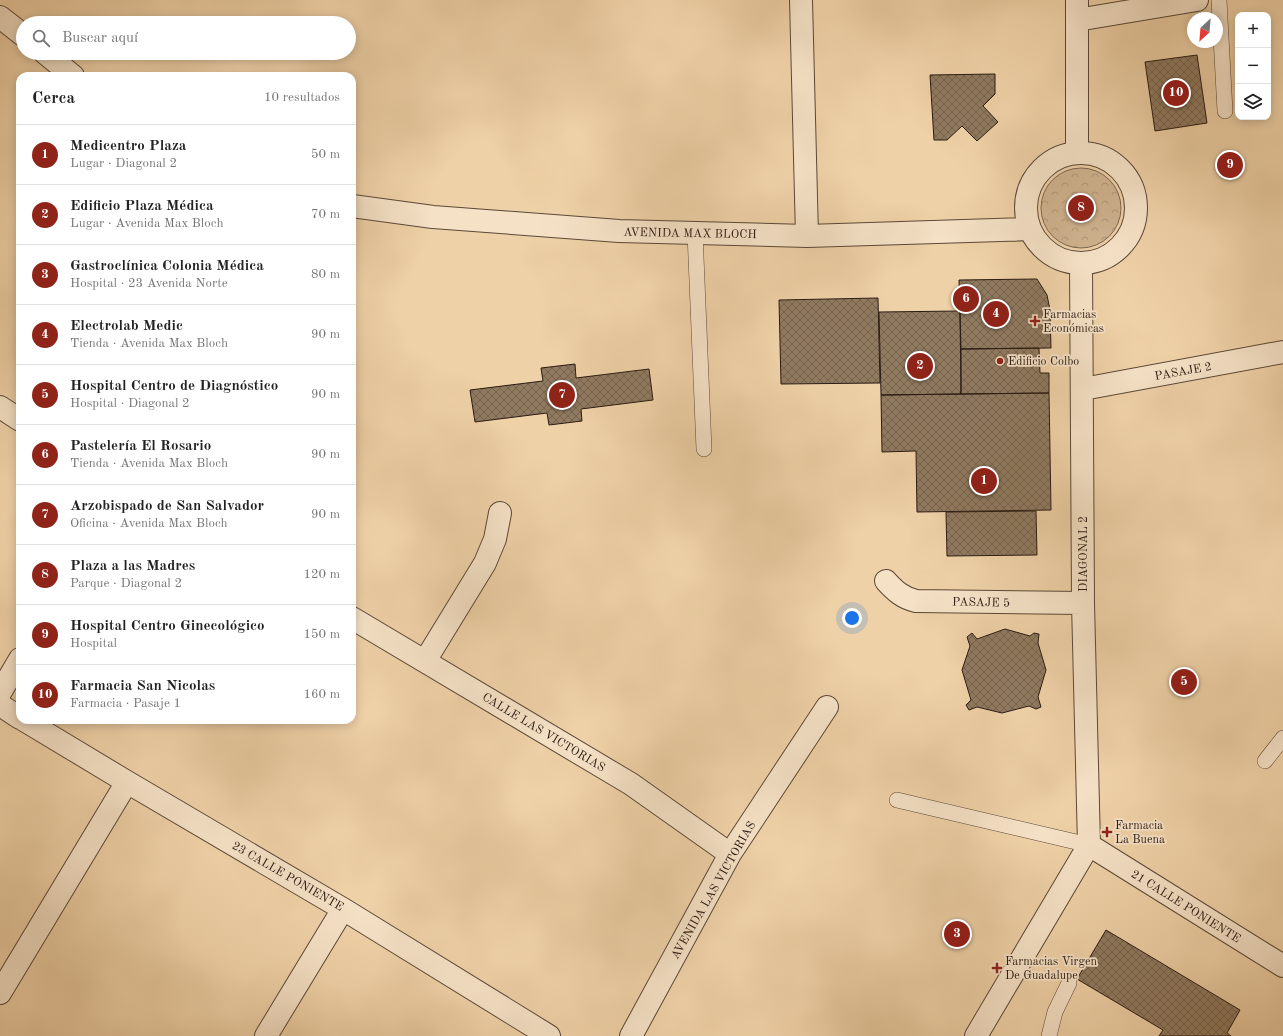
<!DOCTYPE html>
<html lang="es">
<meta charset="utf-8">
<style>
:root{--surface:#fff;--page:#f6f6f6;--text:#222;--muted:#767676;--line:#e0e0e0;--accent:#8f2418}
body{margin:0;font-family:"Old Standard TT",serif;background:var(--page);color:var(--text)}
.controls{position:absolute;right:12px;top:12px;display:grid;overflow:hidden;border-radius:8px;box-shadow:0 2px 10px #0003}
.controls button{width:36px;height:36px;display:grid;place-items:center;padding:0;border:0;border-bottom:1px solid var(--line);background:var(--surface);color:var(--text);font:20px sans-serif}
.compass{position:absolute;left:1187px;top:12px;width:36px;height:36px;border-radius:50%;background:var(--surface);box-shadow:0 2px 10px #0003;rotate:206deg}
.you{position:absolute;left:852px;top:618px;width:14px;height:14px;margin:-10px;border:3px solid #fff;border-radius:50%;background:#1a73e8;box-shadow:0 0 0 6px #1a73e833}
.badge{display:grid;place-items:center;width:26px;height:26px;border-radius:50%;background:var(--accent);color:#fff;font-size:13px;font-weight:700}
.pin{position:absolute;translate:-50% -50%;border:2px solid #fff;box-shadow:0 1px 4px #0006}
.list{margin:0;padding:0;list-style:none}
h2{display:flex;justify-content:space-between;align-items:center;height:52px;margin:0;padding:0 16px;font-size:17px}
h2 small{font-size:13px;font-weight:400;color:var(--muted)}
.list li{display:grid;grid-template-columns:26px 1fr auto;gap:12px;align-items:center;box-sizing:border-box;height:60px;padding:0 16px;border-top:1px solid var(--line)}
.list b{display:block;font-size:15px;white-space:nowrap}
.list p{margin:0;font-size:13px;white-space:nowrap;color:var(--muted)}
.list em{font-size:13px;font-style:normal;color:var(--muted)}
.icon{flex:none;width:22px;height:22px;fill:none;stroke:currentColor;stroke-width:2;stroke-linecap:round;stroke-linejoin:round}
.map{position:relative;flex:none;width:1283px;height:1036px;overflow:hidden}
.search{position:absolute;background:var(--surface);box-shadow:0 2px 10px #0003;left:16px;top:16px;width:340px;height:44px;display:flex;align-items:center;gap:10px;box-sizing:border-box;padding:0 14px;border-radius:22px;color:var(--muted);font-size:15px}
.panel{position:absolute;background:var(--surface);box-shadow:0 2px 10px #0003;left:16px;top:72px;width:340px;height:652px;border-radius:12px}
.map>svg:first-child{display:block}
</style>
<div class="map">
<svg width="1283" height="1036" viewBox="0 0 1283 1036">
<defs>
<pattern id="forest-crowns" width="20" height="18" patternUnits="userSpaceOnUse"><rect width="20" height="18" fill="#ceb28e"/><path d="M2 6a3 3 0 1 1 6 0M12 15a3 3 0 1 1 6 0" fill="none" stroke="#b1987a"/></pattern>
<pattern id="building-cross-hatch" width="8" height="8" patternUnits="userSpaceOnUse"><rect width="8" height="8" fill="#907a60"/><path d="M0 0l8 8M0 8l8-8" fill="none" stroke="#76634e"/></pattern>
</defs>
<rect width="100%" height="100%" fill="#efd1a7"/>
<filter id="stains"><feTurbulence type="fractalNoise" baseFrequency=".005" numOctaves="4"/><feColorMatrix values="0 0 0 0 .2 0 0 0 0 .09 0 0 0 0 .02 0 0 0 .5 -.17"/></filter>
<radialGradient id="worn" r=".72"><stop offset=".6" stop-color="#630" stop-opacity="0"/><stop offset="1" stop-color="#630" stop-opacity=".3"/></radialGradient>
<!-- forest -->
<path fill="url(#forest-crowns)" stroke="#7c6650" d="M1041 208a40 40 0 1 1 80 0a40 40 0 1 1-80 0Z"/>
<!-- building -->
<path fill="url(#building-cross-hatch)" stroke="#2a1b13" d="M1197 55 1207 123 1155 131 1145 62Z
M995 74V94L983 106 998 122 977 141 962 126 947 140H934L930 75Z
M1037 279 1047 295 1050 310 1051 348 961 349 959 280Z
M878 298 880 383 781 384 779 300Z
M960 311 961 394 881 395 879 312Z
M1039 348 1040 373H1049V393L961 394V349Z
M575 364 576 378 649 369 653 400 581 409 582 421 549 425 547 413 475 422 470 390 543 381 541 368Z
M1049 393 1051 510 917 512 916 451 882 452 881 395Z
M1036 511 1037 555 947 556 946 512Z
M1005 629 1030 636 1034 633 1039 634 1038 643 1046 670 1038 697 1041 707 1036 709 1029 706 1002 713 977 707 969 710 966 705 971 700 962 670 970 646 967 637 972 633 977 639Z
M1106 930 1240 1010 1227 1033 1231 1036H1159L1163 1030 1077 979Z"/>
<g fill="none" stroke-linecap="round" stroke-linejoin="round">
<!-- lane casing -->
<g stroke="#5b4838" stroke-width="16">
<path id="lane" d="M1219 0 1225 111
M695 233 704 449
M1265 761 1283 738
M897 800 1089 845
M1049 1036 1055 1012 1069 983"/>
</g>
<!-- street casing -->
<g stroke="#5b4838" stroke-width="24">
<path id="street" d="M801 0 807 236
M0 17 23 35
M1077 20 1197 0
M45 53 73 76
M1077 153V0
M1026 208a55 55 0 1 1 110 0a55 55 0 1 1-110 0Z
M352 206 433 217 619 231 807 236 1030 229
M1081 263 1083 603 1089 845
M1083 389 1283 352
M0 407 20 420
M886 581C895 591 903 598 916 601L1083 603
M352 618 631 784 730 854
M425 661 485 563 495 539 500 513
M0 693 20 659
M0 705 20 718
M24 720 127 782 343 909 549 1036
M1089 845 1283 966
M0 993 127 782
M266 1036 343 909
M631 1036 730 854 827 707
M976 1036 1089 845"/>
</g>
<!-- lane -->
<use href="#lane" stroke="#f5e1c6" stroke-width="15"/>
<!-- street -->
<use href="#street" stroke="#f5e1c6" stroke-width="22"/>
</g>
<!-- markers -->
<g fill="#8f2418" stroke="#f5e1c6" stroke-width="1.5">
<path d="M1033 315h4v4h4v4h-4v4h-4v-4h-4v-4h4z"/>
<circle cx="1000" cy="361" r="4"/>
<path d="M1105 826h4v4h4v4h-4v4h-4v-4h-4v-4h4z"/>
<path d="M995 962h4v4h4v4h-4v4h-4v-4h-4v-4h4z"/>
</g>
<g text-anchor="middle" stroke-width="3.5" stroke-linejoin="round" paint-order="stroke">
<!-- street labels -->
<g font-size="12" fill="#2a1b13" stroke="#f5e1c6">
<text transform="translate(690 233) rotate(1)" y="4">AVENIDA MAX BLOCH</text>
<text transform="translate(1183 371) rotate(-10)" y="4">PASAJE 2</text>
<text transform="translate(1083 554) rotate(-90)" y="4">DIAGONAL 2</text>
<text transform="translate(981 602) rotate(1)" y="4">PASAJE 5</text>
<text transform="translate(544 732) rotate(31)" y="4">CALLE LAS VICTORIAS</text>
<text transform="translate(288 876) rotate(30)" y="4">23 CALLE PONIENTE</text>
<text transform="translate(713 890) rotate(-60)" y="4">AVENIDA LAS VICTORIAS</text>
<text transform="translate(1186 906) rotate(32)" y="4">21 CALLE PONIENTE</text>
</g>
<!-- poi labels -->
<g font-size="12" fill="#2a1b13" stroke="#f5e1c6" text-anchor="start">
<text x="1043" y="318">Farmacias<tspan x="1043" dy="14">Económicas</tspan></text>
<text x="1008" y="365">Edificio Colbo</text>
<text x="1115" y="829">Farmacia<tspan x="1115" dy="14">La Buena</tspan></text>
<text x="1005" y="965">Farmacias Virgen<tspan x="1005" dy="14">De Guadalupe</tspan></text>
</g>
</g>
<rect width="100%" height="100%" filter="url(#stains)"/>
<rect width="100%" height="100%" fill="url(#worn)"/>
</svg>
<div class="controls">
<button>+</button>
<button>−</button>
<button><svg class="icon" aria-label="layers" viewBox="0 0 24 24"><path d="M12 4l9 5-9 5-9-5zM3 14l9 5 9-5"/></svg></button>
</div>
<svg class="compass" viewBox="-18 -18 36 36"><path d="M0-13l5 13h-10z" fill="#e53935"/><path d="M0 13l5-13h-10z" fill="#767676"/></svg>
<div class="you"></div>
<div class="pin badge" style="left:984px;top:481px">1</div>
<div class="pin badge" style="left:920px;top:366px">2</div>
<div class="pin badge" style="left:957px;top:934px">3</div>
<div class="pin badge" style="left:996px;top:314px">4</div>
<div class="pin badge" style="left:1184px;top:682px">5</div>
<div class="pin badge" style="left:966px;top:299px">6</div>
<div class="pin badge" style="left:562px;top:395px">7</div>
<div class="pin badge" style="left:1081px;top:208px">8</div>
<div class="pin badge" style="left:1230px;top:165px">9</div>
<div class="pin badge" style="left:1176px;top:93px">10</div>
<div class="search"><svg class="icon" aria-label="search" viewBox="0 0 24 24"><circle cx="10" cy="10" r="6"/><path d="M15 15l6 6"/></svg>Buscar aquí</div>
<section class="panel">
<h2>Cerca<small>10 resultados</small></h2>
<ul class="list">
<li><span class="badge">1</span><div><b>Medicentro Plaza</b><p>Lugar · Diagonal 2</p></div><em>50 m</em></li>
<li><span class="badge">2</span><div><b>Edificio Plaza Médica</b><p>Lugar · Avenida Max Bloch</p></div><em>70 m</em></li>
<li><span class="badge">3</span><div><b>Gastroclínica Colonia Médica</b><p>Hospital · 23 Avenida Norte</p></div><em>80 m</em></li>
<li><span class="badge">4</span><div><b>Electrolab Medic</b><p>Tienda · Avenida Max Bloch</p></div><em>90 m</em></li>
<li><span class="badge">5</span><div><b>Hospital Centro de Diagnóstico</b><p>Hospital · Diagonal 2</p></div><em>90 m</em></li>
<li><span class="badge">6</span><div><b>Pastelería El Rosario</b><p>Tienda · Avenida Max Bloch</p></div><em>90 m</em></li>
<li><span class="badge">7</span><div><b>Arzobispado de San Salvador</b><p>Oficina · Avenida Max Bloch</p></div><em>90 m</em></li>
<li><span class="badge">8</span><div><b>Plaza a las Madres</b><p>Parque · Diagonal 2</p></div><em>120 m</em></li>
<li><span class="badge">9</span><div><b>Hospital Centro Ginecológico</b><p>Hospital</p></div><em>150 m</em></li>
<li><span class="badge">10</span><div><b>Farmacia San Nicolas</b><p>Farmacia · Pasaje 1</p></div><em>160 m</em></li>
</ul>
</section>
</div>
